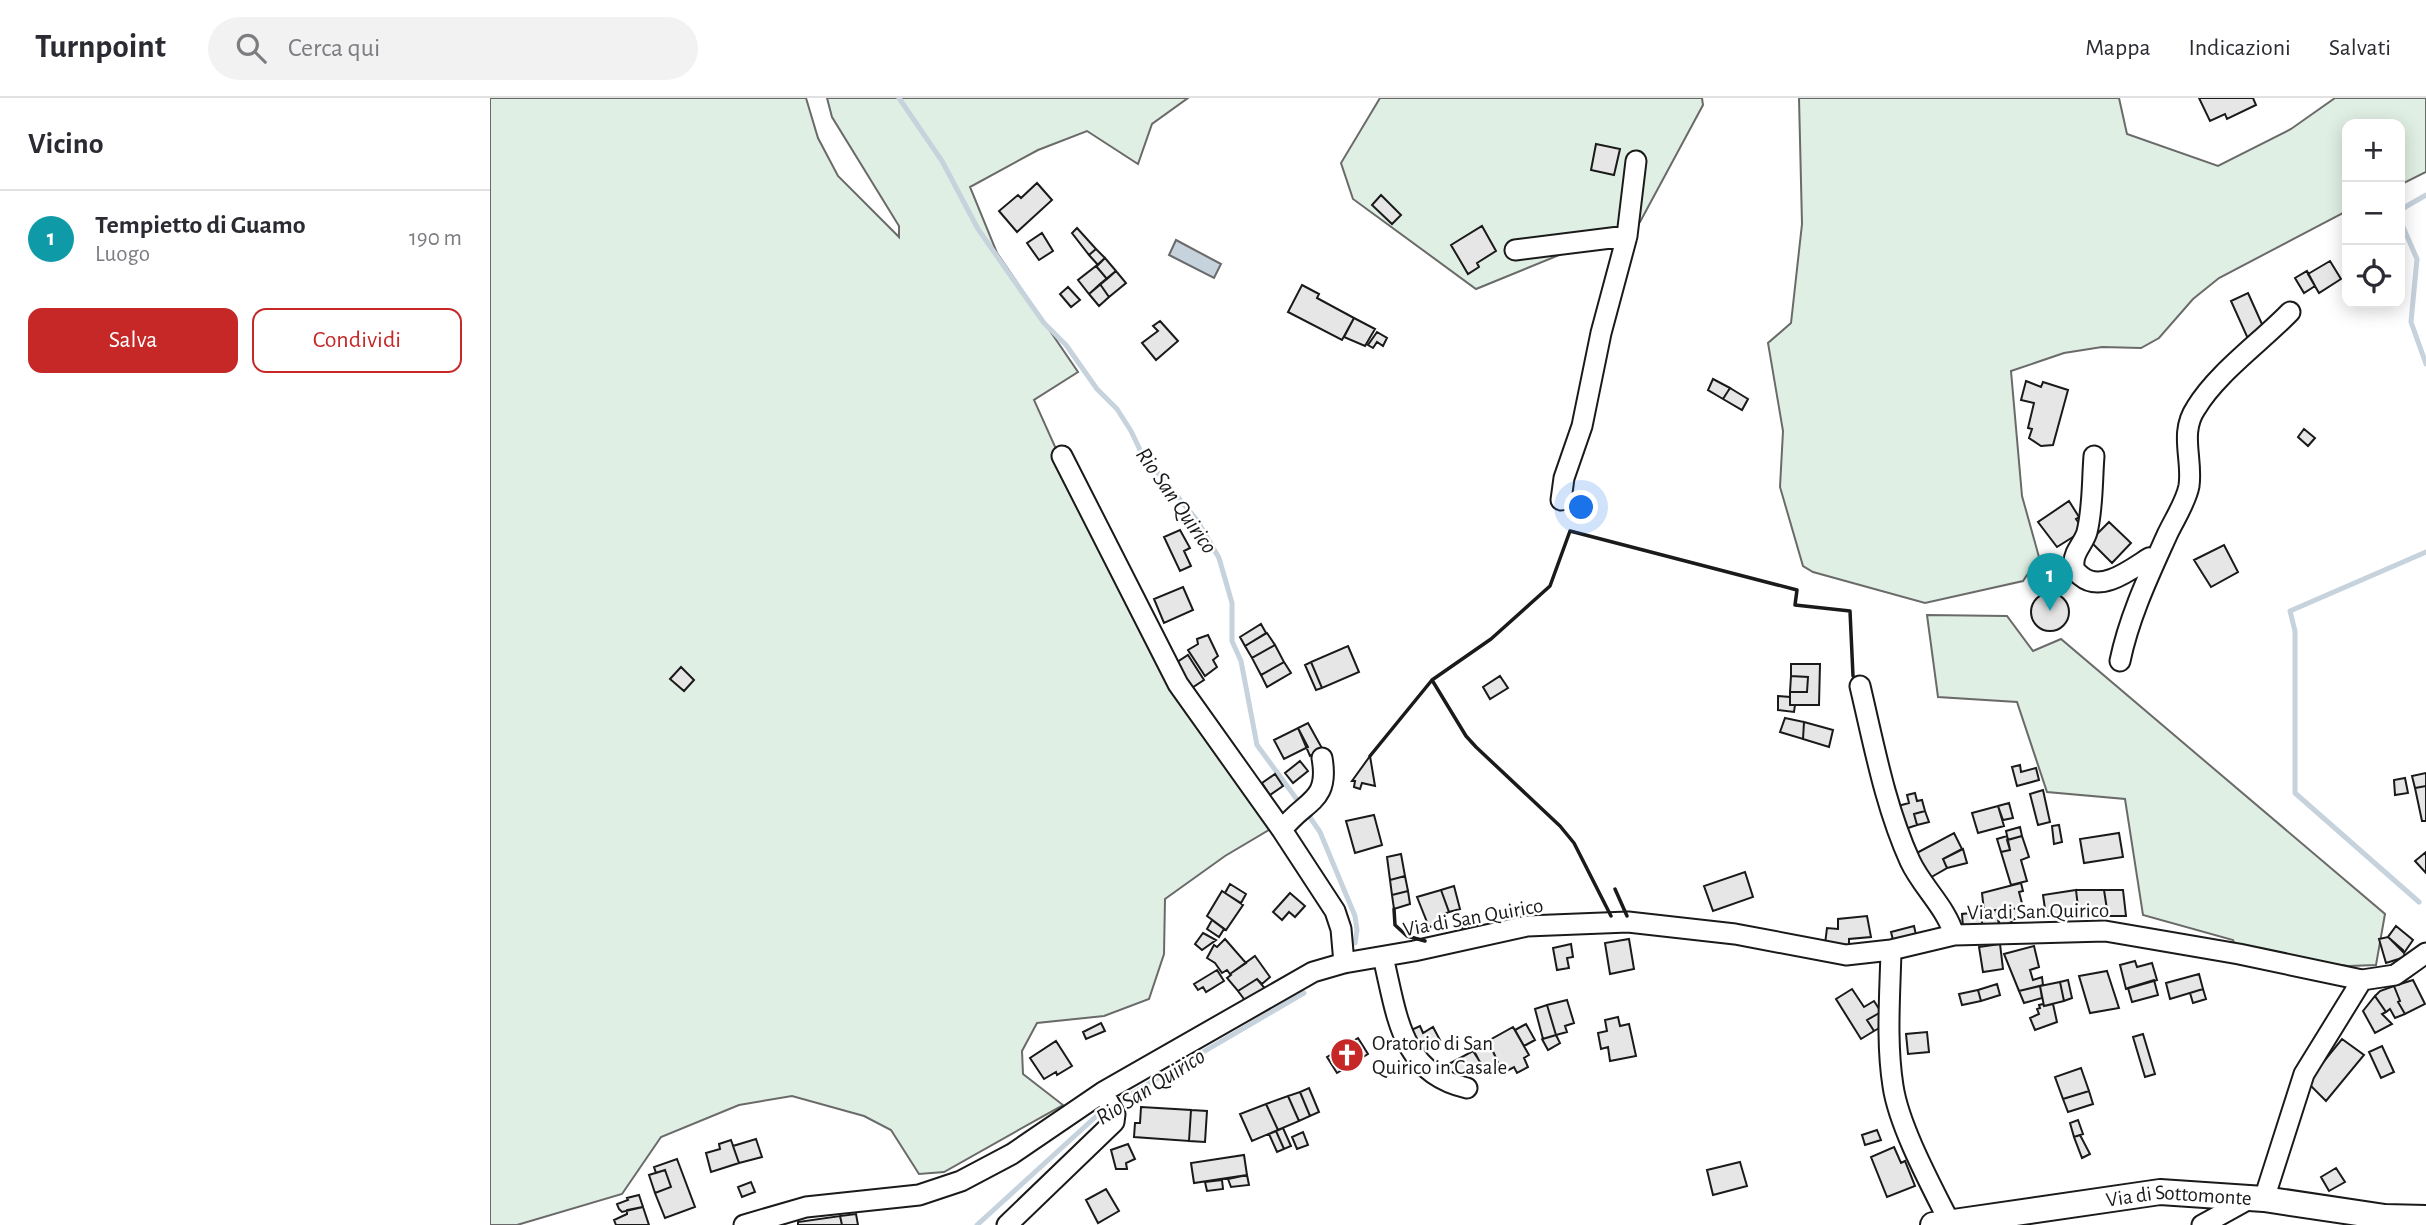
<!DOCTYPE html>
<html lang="it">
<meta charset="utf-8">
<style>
:root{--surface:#fff;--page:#f2f2f3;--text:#2b2b33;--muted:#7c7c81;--line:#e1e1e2;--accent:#c62828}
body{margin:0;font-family:"Alegreya Sans",sans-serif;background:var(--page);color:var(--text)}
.controls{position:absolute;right:21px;top:21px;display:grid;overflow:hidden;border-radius:14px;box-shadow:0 4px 18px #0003}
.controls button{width:63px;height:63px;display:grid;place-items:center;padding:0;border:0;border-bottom:2px solid var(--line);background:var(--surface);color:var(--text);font:35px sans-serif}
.you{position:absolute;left:1092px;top:410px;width:24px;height:24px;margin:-18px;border:5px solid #fff;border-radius:50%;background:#1a73e8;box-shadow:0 0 0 10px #1a73e833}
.badge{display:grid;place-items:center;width:46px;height:46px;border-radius:50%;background:var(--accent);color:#fff;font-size:23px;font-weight:700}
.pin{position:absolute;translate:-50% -58px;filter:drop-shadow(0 2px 4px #0008)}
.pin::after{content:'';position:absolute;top:37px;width:24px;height:21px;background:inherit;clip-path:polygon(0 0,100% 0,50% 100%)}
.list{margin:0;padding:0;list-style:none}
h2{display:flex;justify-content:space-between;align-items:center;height:91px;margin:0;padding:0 28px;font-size:30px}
h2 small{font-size:23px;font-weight:400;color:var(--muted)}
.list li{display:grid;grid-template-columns:46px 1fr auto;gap:21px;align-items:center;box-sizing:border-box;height:98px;padding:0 28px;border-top:2px solid var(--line)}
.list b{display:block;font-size:26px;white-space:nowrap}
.list p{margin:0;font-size:23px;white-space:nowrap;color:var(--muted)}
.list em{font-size:23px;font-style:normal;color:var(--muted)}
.actions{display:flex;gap:14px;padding:21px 28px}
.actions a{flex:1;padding:16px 0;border:2px solid var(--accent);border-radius:14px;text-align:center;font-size:24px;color:var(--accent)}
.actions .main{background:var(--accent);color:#fff}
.icon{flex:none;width:38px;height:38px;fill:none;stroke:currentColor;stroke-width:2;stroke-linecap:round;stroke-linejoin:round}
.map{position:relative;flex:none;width:1936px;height:1127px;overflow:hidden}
header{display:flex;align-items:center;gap:42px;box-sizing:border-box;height:98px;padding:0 35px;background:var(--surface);border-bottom:2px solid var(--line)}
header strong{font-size:33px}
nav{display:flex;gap:38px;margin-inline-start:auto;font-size:24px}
.search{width:490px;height:63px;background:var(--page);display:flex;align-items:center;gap:18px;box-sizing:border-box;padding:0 24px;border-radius:38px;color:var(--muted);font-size:26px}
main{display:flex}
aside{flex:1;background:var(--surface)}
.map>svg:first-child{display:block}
</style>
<header>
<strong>Turnpoint</strong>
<div class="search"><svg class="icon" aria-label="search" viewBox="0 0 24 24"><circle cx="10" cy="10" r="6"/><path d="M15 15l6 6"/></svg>Cerca qui</div>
<nav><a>Mappa</a><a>Indicazioni</a><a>Salvati</a></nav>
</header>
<main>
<aside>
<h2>Vicino<small></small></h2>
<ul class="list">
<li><span class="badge" style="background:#0f9aa8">1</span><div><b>Tempietto di Guamo</b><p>Luogo</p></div><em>190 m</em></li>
</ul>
<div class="actions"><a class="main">Salva</a><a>Condividi</a></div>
</aside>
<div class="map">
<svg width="1936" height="1127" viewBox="0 0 1936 1127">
<rect width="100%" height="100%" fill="#fff"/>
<!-- green -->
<path fill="#e0efe3" stroke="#6a6a6a" stroke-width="2" d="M0 0H316L328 40 348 78 409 139V128L342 19 337 0H698L662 26 648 66 597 33 548 52 480 89 507 155 588 274 544 302 584 391 784 729 735 758 675 801 674 856 659 901 614 918 547 925 532 953 533 976 573 1007 454 1074 429 1076 401 1032 374 1018 302 998 249 1007 171 1039 132 1096 27 1127H0Z
M890 0H1212L1213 7 1150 124 986 191 863 101 851 65Z
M1309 0H1629L1637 36 1728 68 1801 31 1845 0H1936V74L1910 87V26H1857V113L1729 180 1703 201 1669 240 1651 250 1612 249 1574 255 1521 273 1532 398 1549 459 1533 483 1435 505 1323 474 1313 468 1290 389 1293 333 1278 245 1301 225 1312 126Z
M1437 517 1517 518 1543 553 1571 541 1895 816 1886 867 1859 868 1749 856 1743 842 1653 817 1635 701 1557 694 1527 604 1448 599Z"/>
<!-- water -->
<path fill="#c6d2dc" stroke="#6a6a6a" stroke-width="2" d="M686 142 731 166 724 180 679 157Z"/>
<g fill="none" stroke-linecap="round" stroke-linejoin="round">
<!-- stream -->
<path stroke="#c6d2dc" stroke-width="5" d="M409 0 452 63 488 131 518 174 554 225 576 247 607 291 627 311 641 333 652 356 707 422 729 460 742 505V543L751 563 767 647 811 707
M1910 112 1936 97
M1910 122 1927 161 1921 224 1936 266
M817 715 830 734 865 818 867 832 865 845
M1929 804 1805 695V533L1800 513 1936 454
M487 1127 612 1013 814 895"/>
</g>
<!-- building -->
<path fill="#e6e6e6" stroke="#1a1a1a" stroke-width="2" d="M1709 0H1763L1766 7 1737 21 1735 16 1720 23Z
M1106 46 1130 51 1124 77 1101 72Z
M547 85 562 102 527 134 509 113 528 97 531 100Z
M891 97 911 117 902 126 882 107Z
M992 128 1006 153 987 165 989 169 978 176 961 147Z
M587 130 606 151 599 157 582 135Z
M552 135 563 153 549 162 537 145Z
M606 151 615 160 608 167 599 157Z
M615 160 626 173 617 181 606 168Z
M1840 163 1851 181 1829 195 1818 176Z
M606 168 617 181 599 196 588 182Z
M626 173 636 185 619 199 610 186Z
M1817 173 1825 188 1814 195 1805 180Z
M610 186 619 199 609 208 599 196Z
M812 187 829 196 827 200 864 220 852 242 798 214Z
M578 189 590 202 581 209 570 196Z
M1758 195 1776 235 1759 243 1741 203Z
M864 220 885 231 875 248 854 239Z
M670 223 688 243 666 262 652 245 668 233 663 228Z
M887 234 897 240 893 248 887 244 883 250 878 247Z
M1223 281 1240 290 1233 301 1218 292Z
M1536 283 1551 289 1553 284 1578 292 1563 347 1551 348 1539 340 1542 331 1538 330 1544 305 1531 302Z
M1240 290 1258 301 1252 312 1233 301Z
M1814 331 1825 340 1818 348 1808 339Z
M1579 403 1589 419 1586 421 1594 432 1567 449 1548 424Z
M1619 424 1641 445 1622 465 1600 443Z
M690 432 700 450 694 453 701 468 690 473 674 439Z
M1734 447 1748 474 1721 489 1704 462Z
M693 489 703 512 674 525 664 501Z
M1541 514a19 19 0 1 1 38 0a19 19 0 1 1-38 0Z
M771 526 776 535 755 548 750 539Z
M777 535 785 547 762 560 755 548Z
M718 537 728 558 723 562 727 569 715 578 698 552 708 546 707 541Z
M785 547 794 564 771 577 762 560Z
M858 548 869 574 832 590 821 564Z
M698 557 714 582 697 593 681 568Z
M794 564 801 575 777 589 771 577Z
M821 564 832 590 826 592 815 567Z
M1301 566H1330L1329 607H1300V594H1317L1318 579 1301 578Z
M191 569 204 582 194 593 180 581Z
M1010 578 1018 590 1000 601 993 589Z
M1301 578 1318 579 1317 594H1300Z
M1288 598 1300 599V607H1305L1304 614 1288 612Z
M1295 620 1314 624 1313 641 1290 634Z
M1314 624 1343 632 1339 649 1313 641Z
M818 625 833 652 820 658 808 630Z
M808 630 818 649 794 661 784 642Z
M880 658 885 688 872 685 870 691 864 689 865 683H862Z
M810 663 818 673 803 685 795 675Z
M1530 667 1531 674 1546 670 1549 682 1527 688 1522 669Z
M1936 675V688L1925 690 1922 678Z
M785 676 793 688 780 697 772 685Z
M1915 680 1918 695 1905 697 1904 682Z
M1936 688V723H1932L1925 690Z
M1553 692 1560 724 1548 727 1540 696Z
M1425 695 1427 703 1432 702 1435 713 1424 716 1427 727 1415 731 1408 708 1419 705 1417 697Z
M1519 705 1523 720 1513 722 1508 708Z
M1508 708 1514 728 1488 735 1482 715Z
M1435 713 1439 724 1427 727 1424 716Z
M884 717 892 747 865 755 856 723Z
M1569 727 1572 744 1564 746 1562 728Z
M1530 729 1532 738 1518 742 1516 733Z
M1464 735 1472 751 1453 761 1457 770 1438 781 1423 757Z
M1629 735 1633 759 1594 765 1590 741Z
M1517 738 1520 752 1511 754 1507 741Z
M1532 738 1539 759 1531 762 1537 783 1521 787 1511 754 1520 752 1517 742Z
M1473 751 1477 765 1457 770 1453 761Z
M1936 754V775L1925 763Z
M911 756 915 778 900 782 897 759Z
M1255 774 1263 799 1223 813 1214 788Z
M915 778 918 793 902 797 900 782Z
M1531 785 1533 793 1529 794 1533 809 1518 812 1522 825 1510 828 1506 812 1494 813 1492 795Z
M740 786 756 796 751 805 735 795Z
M964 788 970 811 959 814 951 792Z
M951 792 959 814 948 819 950 826 939 829 927 799Z
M1586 792H1614L1618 818H1589Z
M1586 792 1589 818H1556L1553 797Z
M1614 792H1633L1636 818H1618Z
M732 793 753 807 736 832 717 818Z
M918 793 920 806 904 811 902 797Z
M800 795 815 808 805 819 799 814 792 822 783 814Z
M1533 809 1536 819 1520 822 1518 812Z
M1506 812 1510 831 1493 829 1490 814Z
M1490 814 1493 829H1473L1472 816Z
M984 818 988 832 974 836 970 822Z
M1377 818 1381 839 1359 841V848L1335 846 1337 830 1348 831V821Z
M722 822 734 831 729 839 717 831Z
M1424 828 1426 837 1403 842 1401 834Z
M1906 828 1923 842 1914 855 1898 839Z
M713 835 726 842 712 852 705 846Z
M1898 839 1913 852 1915 859 1896 865 1889 841Z
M735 841 756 865 740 876 737 872 732 875 725 865 717 860 724 847 727 849Z
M1139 841 1144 871 1120 876 1115 845Z
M1081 846 1083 859 1077 860 1079 870 1067 872 1063 850Z
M1510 846 1513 871 1493 874 1489 849Z
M1544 848 1549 869 1540 872 1543 882 1552 879 1553 887 1529 893 1514 856Z
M765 858 780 879 772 886 767 881 748 893 737 880 741 877 740 876Z
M1645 863 1647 869 1662 865 1667 882 1636 891 1630 867Z
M727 872 734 883 716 894 713 889 708 892 704 886Z
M1617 873 1629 910 1600 915 1589 878Z
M1709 876 1713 891 1680 901 1676 885Z
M767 881 777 893 757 905 748 893Z
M1578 882 1582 900 1574 903 1570 884Z
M1664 882 1668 897 1642 904 1638 890Z
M1923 882 1935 906 1915 916 1908 904 1910 903 1904 888Z
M1570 884 1574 903 1554 908 1550 888Z
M1507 886 1510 897 1491 903 1488 892Z
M1550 888 1552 900 1534 905 1529 893Z
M1904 888 1910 903 1908 904 1915 916 1905 920 1900 911 1896 914 1885 898 1890 893Z
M1362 891 1374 909 1384 903 1391 914 1377 922 1384 933 1371 941 1346 901Z
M1713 891 1716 901 1703 905 1700 895Z
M1488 892 1491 903 1472 907 1469 896Z
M1885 898 1896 914 1892 916 1902 926 1885 935 1873 913Z
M1077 902 1084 925 1075 928 1077 934 1066 937 1057 907Z
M1553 906 1554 908 1563 906 1567 924 1545 932 1540 920 1549 916 1547 911 1550 910 1549 907Z
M1057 907 1066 937 1053 941 1045 911Z
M1391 914 1398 925 1384 933 1377 922Z
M1128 919 1130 928 1139 926 1146 958 1120 963 1118 949 1111 951 1108 935 1117 933 1115 922Z
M611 925 615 933 596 941 593 934Z
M1036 926 1045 942 1034 948 1025 932Z
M930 928 933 935 943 929 950 942 930 953 919 933Z
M1023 929 1039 957 1034 960 1038 969 1027 975 1024 969 1013 975 998 943Z
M1437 934 1439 954 1418 956 1416 936Z
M1653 936 1665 976 1655 979 1643 939Z
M1066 937 1070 945 1058 952 1052 941Z
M868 940 878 956 847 975 837 959Z
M1852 941 1874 957 1836 1003 1817 984Z
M566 943 582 968 567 977 566 974 554 981 540 960Z
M998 943 1009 966 995 974 983 951Z
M1892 948 1904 974 1891 980 1879 954Z
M983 953 992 967 963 982 955 968Z
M1591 970 1599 993 1573 1001 1565 979Z
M819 990 829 1014 820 1018 810 994Z
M1599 993 1603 1006 1578 1014 1573 1001Z
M810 994 820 1018 809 1023 798 998Z
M798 998 809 1023 788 1032 776 1006Z
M776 1006 788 1032 762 1043 750 1016Z
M651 1009 701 1012 699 1043 644 1039 645 1025H650Z
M701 1012 717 1013 715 1044 699 1043Z
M1588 1022 1593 1036 1584 1039 1580 1025Z
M793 1030 801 1048 794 1051 786 1033Z
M1387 1032 1391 1042 1375 1047 1372 1037Z
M786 1033 794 1051 787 1054 779 1036Z
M813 1034 818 1047 807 1051 802 1039Z
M1590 1037 1600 1056 1592 1060 1584 1039Z
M266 1041 272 1059 249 1065 243 1048Z
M241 1042 249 1065 221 1074 216 1055 230 1051 229 1046Z
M638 1046 645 1061 636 1065 637 1071H626L621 1052Z
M1404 1049 1411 1065 1415 1063 1425 1088 1397 1099 1381 1059Z
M754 1057 757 1077 704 1085 701 1065Z
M187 1061 205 1109 175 1120 165 1095 181 1089 175 1072 166 1075 164 1069Z
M1250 1064 1257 1088 1223 1097 1217 1072Z
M1846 1070 1855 1084 1839 1093 1831 1079Z
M175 1072 181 1089 165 1095 159 1077Z
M757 1077 759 1087 741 1089 738 1081Z
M732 1082 733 1091 717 1093 715 1084Z
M261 1084 265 1094 252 1099 248 1089Z
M616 1091 629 1113 608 1125 596 1102Z
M149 1097 153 1109 132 1114 129 1111 127 1106 138 1102 137 1100Z
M153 1109 159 1127H126L124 1122 137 1116V1112Z
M366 1116 368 1127H352L350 1118Z
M350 1118 352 1127H308V1124Z"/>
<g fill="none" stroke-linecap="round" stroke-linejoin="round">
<!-- minor casing -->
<g stroke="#1a1a1a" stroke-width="23">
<path id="minor" d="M1025 152 1137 138
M572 358 688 586 792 732 845 813 851 831 854 865
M1604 358C1602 383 1603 410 1597 434 1594 445 1584 453 1584 464 1583 471 1586 474 1591 478 1611 495 1640 472 1659 460L1664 464
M1071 402 1074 380 1092 328 1111 235 1137 138 1146 63
M1630 563C1639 519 1659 477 1677 437 1684 422 1696 404 1699 388 1703 361 1689 335 1706 310 1727 275 1771 244 1800 214
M1370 588C1384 647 1395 708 1420 763 1432 789 1456 809 1464 837
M792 732C814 702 840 705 832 660
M1401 852C1400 897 1396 943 1403 988 1409 1029 1442 1089 1461 1127
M893 859C907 916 910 975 977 990
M1774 1101 1814 976 1872 882
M254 1127 316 1109 429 1097 471 1083 522 1056 613 994 823 874 854 865 924 853 1037 828 1138 824 1245 836 1356 857 1401 852 1464 837 1615 833 1749 856 1872 882 1905 877 1936 855
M517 1127 624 1024 625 1016 613 994
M1712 1127 1761 1100"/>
</g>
<!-- major casing -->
<g stroke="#1a1a1a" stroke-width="28">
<g id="major">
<path id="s1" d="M1443 1127 1670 1094 1774 1101 1895 1119 1936 1120"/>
</g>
</g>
<!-- minor -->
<use href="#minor" stroke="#fff" stroke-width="19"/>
<!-- major -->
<use href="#major" stroke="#fff" stroke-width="24"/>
<!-- wall -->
<path stroke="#1a1a1a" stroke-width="3.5" d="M880 658 942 582
M1125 791 1137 818
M904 811 905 827 917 838 935 843
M1121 818 1084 745 1070 728 986 649 976 638 942 582 1001 541 1060 488 1080 433 1307 492 1305 507 1360 513 1363 578"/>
</g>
<!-- icons -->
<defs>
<g id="church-disc" transform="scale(1.75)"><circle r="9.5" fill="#c62828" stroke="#fff"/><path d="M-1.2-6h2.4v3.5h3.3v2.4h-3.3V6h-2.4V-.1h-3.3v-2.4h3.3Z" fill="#fff"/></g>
</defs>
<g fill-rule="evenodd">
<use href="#church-disc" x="857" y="957"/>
</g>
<g text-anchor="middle" stroke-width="5" stroke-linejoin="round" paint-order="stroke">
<!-- street labels -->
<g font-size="21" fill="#1a1a1a" stroke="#fff">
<text transform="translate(1548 813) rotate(-1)" y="7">Via di San Quirico</text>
<text transform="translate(983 819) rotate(-10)" y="7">Via di San Quirico</text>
<text dy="7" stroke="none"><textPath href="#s1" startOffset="248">Via di Sottomonte</textPath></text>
</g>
<!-- poi labels -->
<g font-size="21" fill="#1a1a1a" stroke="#fff" text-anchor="start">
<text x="882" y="952">Oratorio di San<tspan x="882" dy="24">Quirico in Casale</tspan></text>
</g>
<!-- water labels -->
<g font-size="23" font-style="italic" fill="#1a1a1a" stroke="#fff">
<text transform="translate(687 402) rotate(55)" y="8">Rio San Quirico</text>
<text transform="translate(660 988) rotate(-32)" y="8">Rio San Quirico</text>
</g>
</g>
</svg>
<div class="controls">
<button>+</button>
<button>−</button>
<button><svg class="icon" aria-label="locate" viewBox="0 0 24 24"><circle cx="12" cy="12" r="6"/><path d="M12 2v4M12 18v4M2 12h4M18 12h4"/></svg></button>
</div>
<div class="you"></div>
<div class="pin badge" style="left:1560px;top:513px;background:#0f9aa8">1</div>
</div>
</main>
